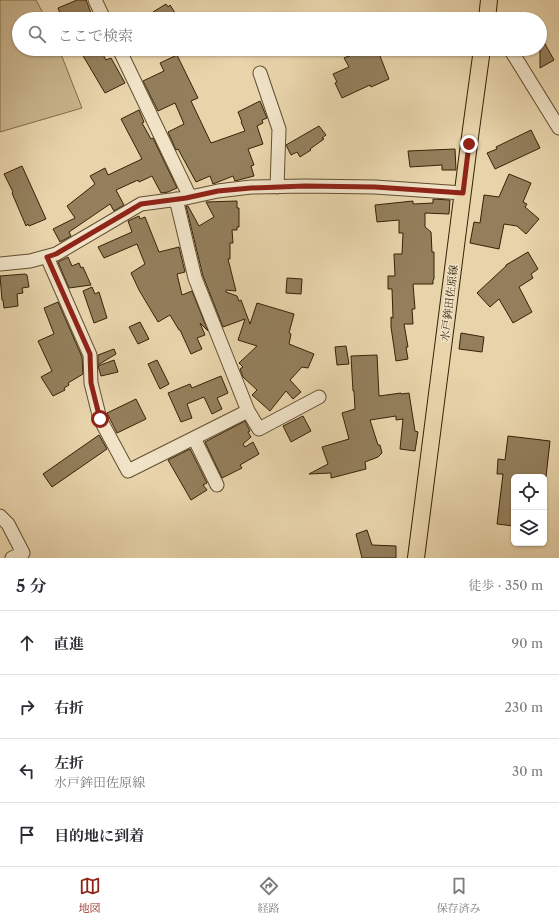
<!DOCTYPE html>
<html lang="ja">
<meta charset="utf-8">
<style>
:root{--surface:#fff;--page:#f2f2f3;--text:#2b2b33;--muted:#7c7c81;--line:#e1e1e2;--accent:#8f2418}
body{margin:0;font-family:"Libre Caslon Text","Noto Serif JP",serif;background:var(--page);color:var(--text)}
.controls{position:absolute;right:12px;bottom:12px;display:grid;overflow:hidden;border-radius:6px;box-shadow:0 1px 3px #0004}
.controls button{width:36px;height:36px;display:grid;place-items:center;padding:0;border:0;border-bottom:1px solid var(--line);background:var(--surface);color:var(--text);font:20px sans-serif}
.stop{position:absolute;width:12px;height:12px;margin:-9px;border:3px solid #8f2418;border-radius:50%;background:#fff}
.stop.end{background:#8f2418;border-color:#fff;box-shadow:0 1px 4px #0008}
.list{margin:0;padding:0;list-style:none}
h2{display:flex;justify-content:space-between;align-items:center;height:52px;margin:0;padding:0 16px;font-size:17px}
h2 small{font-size:13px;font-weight:400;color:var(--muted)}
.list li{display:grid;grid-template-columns:26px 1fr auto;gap:12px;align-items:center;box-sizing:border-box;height:64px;padding:0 16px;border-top:1px solid var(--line)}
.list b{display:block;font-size:15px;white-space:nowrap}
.list p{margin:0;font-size:13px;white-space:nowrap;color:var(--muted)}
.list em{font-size:13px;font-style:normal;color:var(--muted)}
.icon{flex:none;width:22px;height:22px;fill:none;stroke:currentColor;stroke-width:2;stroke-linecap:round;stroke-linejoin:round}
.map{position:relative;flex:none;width:559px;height:558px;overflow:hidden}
.search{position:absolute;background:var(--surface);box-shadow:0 1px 3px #0004;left:12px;right:12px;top:12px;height:44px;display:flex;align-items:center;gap:10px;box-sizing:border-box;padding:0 14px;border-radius:22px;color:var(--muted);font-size:15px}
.sheet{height:308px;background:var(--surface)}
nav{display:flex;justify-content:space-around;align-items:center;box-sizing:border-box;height:56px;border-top:1px solid var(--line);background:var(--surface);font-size:11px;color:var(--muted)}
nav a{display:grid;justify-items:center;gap:2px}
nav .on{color:var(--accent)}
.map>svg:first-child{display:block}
</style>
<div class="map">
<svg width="559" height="558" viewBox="0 0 559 558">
<rect width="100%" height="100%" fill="#e8d4ab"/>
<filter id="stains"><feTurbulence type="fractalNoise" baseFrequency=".005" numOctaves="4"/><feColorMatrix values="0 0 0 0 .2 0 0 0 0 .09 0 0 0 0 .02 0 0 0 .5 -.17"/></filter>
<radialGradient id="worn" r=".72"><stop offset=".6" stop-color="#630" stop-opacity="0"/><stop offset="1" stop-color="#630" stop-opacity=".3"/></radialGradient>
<!-- green -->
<path fill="#cab68f" stroke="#806c4b" d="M0 0H36L46 19H19V49H59L82 108 0 132Z"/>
<!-- building -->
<path fill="#937f5c" stroke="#372207" d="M77 0H86L91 13 82 17 83 19H62L58 8Z
M166 4 168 7 170 5 179 19H157L153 12Z
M540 35 554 60 540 68Z
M79 49H100L106 60 111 58 125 83 105 93Z
M366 49H396L380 56 389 79 371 87 370 85 342 98 335 83 337 82 333 74 349 67 344 58Z
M177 55 198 98 191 101 211 143 245 131 241 122H242L238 112 260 101 267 118 262 120 263 123 257 126 263 144 248 149 254 165 251 166 254 176 235 181 233 176 213 184 210 176 196 182 178 149 176 150 168 132 184 124 175 103 158 111 143 81 164 71 160 63Z
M139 110 144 122 142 123 151 139 153 138 177 188 168 192 161 193 152 176 139 182 138 180 116 190 124 205 114 211 110 204 69 232 71 236 60 242 53 229 75 218 67 206 95 184 90 176 105 168 108 175 142 159 121 119Z
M319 126 326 135 322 138 324 139 310 149 311 150 300 157 297 152 291 155 286 145Z
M531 130 540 148 495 169 487 153 497 149 496 147Z
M455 149 456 170H442V165L410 167 408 151Z
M22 166 46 219 29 226 28 224 26 226 12 193 13 192 4 174Z
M509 174 531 183 523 202 527 204 525 207 539 219 526 234 517 226 504 224 499 249 470 243 474 222 480 223 484 195 499 197Z
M433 199 450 200 449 214 425 213V227L431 232 432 252H434V279L433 280V284H413L415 309H412L413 324H404L408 347H406L408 359 396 361 391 327V317L393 318 392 289H388V276H395L394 254H402L403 233H399V220L377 222 375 205 413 201V204L433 203Z
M237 201V208H239V227H237V230H232L233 243H230V259H228L236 291 226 290V292L237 296 239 301 241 300 250 324 257 303 294 314 289 333 291 334 289 344 314 354 308 368 302 367 290 380 301 392 293 399 286 391 270 411 252 395 257 390 243 377 240 369 243 367 239 363 257 346 238 340 245 319 223 327 203 276 186 206H188L199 226 214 217 206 202Z
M139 216 140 219 145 217 159 252 179 247 185 272 177 274 182 295 192 291 208 331 200 323 205 335 197 338 202 349 191 354 180 330H179L170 315 158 322 139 290 131 273 145 264 137 244 104 258 98 247 132 232 128 221Z
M528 252 538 269 531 274 533 278 519 287 532 312 513 323 499 299 490 307 477 293 506 266V265Z
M68 257 72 266 79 263 81 268 83 267 91 285 69 288 58 262Z
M25 274 27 275 29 287 22 288 23 293 17 294 18 306 4 308 3 300H2L0 276Z
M287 278 302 279 301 294 286 293Z
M92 287 95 294 99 292 107 318 94 323 83 291Z
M58 302 82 357 83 374 68 383 69 385 64 388 65 390 53 396 41 377 52 371 38 341 54 334 44 308Z
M140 322 149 339 138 344 129 327Z
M461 333 484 337 482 352 459 349Z
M346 346 349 364 337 365 335 347Z
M114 349 116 354 98 365V355Z
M377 355 379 396 401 393V394L409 393 415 431 418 432 415 451 400 449 403 419 396 420V416L370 420 378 445H380L382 453 378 457 365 462 366 469 331 478V473L309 474 328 464 322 447 349 439 342 413 355 409 354 391H353L351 356Z
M114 360 118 372 101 376 98 366Z
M157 360 169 384 160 389 148 364Z
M221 376 228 393 217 398 222 409 212 414 204 397 187 404 192 418 181 422 168 393 190 384 192 388Z
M136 399 146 419 117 433 107 413Z
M303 416 311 431 291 442 283 426Z
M245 421 250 431 248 432 251 437 243 444 245 447 253 442 259 454 240 465 242 468 222 478 205 442Z
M99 435 107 449 52 487 43 474Z
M508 436 550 441 546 477H514V526L497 524 503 474H497L498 459 505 460Z
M190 449 207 483 203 485 207 490 191 500 168 460Z
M367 530 372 545 396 546V558H362L356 534Z"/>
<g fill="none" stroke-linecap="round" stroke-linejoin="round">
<!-- minor casing -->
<g stroke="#634e30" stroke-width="15">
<path id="minor" d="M95 0 104 19
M119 49 190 197
M510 49 559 128
M260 73 279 129 277 187
M47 257 90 355 91 383 100 419 128 471 248 411 195 278 176 199
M0 264 30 261 56 254 141 204 186 198 218 191 251 187 305 186 375 187 463 193
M248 411 259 429 319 397
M194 438 217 485
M0 516 8 524 23 553 12 558"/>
</g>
<!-- major casing -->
<g stroke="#372207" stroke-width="18">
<path id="major" d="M487 19 489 0
M416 558 469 144 482 49"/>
</g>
<!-- minor -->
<use href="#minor" stroke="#f0e3c8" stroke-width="13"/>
<!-- major -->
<use href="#major" stroke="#e8d4ab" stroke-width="16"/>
</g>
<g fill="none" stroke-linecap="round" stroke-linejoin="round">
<!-- route -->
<path stroke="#8f2418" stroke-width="5" d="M100 419 91 383 90 354 47 257 56 254 141 204 186 198 218 191 251 188 305 186 375 187 463 193 469 144"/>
</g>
<g text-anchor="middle" stroke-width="3" stroke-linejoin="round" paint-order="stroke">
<!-- street labels -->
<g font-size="11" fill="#372207" stroke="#f0e3c8">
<text transform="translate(449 303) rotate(-83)" y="4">水戸鉾田佐原線</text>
</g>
</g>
<rect width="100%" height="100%" filter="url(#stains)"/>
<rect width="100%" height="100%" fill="url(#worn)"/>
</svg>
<div class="controls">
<button><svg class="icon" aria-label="locate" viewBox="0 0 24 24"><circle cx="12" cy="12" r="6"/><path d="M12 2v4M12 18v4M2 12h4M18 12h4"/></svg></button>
<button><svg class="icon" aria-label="layers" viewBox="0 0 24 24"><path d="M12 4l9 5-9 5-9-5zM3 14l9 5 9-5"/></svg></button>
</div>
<div class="stop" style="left:100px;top:419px"></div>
<div class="stop end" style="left:469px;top:144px"></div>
<div class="search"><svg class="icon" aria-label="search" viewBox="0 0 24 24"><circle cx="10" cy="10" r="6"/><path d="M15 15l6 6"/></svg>ここで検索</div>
</div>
<section class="sheet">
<h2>5 分<small>徒歩 · 350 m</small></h2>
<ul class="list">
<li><svg class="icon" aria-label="ahead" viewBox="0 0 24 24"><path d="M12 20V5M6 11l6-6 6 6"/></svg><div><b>直進</b></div><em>90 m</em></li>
<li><svg class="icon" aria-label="right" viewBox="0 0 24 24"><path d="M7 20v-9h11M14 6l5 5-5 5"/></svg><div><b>右折</b></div><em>230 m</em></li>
<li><svg class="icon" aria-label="left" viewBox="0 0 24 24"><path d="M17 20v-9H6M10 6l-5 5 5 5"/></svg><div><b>左折</b><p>水戸鉾田佐原線</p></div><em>30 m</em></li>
<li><svg class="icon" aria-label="arrive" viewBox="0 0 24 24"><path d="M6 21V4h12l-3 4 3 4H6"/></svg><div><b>目的地に到着</b></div></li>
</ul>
</section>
<nav>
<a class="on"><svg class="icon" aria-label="map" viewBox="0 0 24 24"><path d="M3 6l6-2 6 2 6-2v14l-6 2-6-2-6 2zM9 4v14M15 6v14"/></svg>地図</a>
<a><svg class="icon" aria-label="directions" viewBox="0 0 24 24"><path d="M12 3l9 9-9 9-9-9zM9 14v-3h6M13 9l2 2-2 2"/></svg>経路</a>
<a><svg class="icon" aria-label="saved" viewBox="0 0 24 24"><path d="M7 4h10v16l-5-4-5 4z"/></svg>保存済み</a>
</nav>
